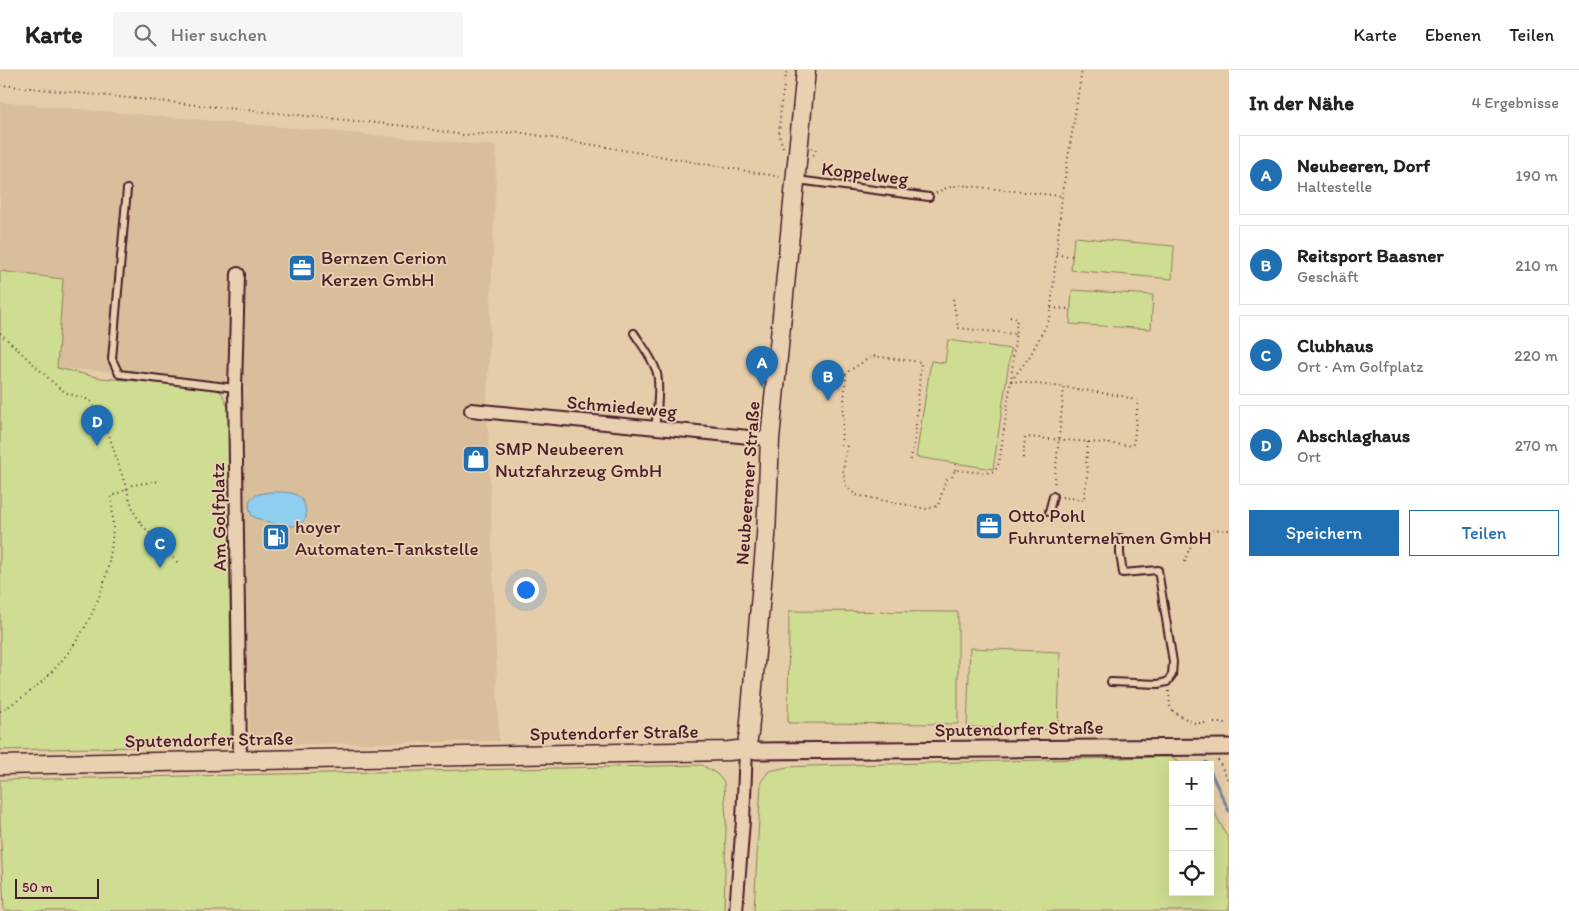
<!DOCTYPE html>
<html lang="de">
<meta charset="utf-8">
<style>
:root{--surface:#fff;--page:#f6f6f6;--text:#222;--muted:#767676;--line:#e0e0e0;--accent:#1f6fb2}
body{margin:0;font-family:Itim,sans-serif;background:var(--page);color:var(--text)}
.controls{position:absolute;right:15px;bottom:15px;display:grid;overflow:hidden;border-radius:0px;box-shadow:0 5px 20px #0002}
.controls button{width:45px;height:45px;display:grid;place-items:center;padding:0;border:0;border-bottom:1px solid var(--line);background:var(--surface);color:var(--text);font:25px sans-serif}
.scale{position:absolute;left:15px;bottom:12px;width:84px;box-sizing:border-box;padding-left:5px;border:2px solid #4a1f2b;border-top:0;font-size:14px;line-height:18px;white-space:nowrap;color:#4a1f2b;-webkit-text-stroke:4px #e9d0b1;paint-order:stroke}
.you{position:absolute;left:525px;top:519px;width:18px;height:18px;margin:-12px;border:4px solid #fff;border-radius:50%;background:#1a73e8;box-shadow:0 0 0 8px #1a73e833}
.badge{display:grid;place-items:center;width:32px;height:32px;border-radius:50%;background:var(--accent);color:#fff;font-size:16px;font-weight:700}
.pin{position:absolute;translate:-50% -41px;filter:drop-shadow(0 1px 2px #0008)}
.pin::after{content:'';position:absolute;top:26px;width:18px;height:15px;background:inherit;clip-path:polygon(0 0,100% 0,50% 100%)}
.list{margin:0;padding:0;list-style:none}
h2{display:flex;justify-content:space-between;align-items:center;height:65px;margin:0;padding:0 20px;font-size:21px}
h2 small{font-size:16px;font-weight:400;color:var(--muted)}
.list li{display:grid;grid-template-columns:32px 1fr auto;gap:15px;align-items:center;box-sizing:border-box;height:80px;margin:0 10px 10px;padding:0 10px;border:1px solid var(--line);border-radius:0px}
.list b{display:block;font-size:19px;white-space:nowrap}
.list p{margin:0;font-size:16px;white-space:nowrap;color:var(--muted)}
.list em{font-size:16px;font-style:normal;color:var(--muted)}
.actions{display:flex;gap:10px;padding:15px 20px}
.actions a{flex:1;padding:11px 0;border:1px solid var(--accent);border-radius:0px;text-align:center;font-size:18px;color:var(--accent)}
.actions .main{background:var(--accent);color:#fff}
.icon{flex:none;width:28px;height:28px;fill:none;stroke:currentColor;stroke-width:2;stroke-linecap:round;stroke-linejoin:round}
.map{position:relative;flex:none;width:1229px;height:841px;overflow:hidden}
header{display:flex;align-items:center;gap:30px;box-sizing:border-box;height:70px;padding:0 25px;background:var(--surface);border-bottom:1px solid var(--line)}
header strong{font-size:24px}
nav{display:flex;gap:28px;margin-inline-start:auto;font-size:18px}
.search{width:350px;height:45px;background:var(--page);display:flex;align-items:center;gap:12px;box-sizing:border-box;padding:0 18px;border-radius:0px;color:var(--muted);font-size:19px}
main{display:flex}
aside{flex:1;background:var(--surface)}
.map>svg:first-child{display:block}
</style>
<header>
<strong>Karte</strong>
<div class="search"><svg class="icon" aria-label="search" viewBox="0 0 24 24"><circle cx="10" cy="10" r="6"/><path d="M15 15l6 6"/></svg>Hier suchen</div>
<nav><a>Karte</a><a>Ebenen</a><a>Teilen</a></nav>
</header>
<main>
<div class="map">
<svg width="1229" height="841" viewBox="0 0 1229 841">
<rect width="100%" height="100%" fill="#e6cda9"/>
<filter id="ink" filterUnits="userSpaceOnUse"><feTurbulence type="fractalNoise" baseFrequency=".02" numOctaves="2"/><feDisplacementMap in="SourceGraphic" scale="10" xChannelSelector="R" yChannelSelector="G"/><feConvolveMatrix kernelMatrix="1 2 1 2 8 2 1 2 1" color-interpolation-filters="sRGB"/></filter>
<g filter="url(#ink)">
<!-- built -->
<path fill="#d8be9b" d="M0 32 497 76 487 332 499 671 250 675 239 312 57 298 63 209 0 201Z"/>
<!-- green -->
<path fill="#cedd91" stroke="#8c7e5e" d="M1074 167 1174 176 1172 209 1071 200Z
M0 201 63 209 57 298 101 308 213 317 222 323 229 340 231 675 0 680Z
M1072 220 1153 225 1151 259 1070 254Z
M948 270 1011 279 993 399 916 387 931 291 945 293Z
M789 541 958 542V654L788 653Z
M970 578 1060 582 1058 660 967 657Z
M1158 687H1171L1186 695H1173V822H1210V734L1229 770V841H754L761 712 769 701 788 697 809 696Z
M702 695 717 704 724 712 726 753 724 841H4L0 749V710Z"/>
<!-- water -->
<path fill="#8ecfef" stroke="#7389a1" d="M271 422C292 422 306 421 306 448 304 450 303 452 300 454 289 460 263 451 252 446 244 427 254 424 271 422Z"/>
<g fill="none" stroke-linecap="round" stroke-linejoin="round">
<!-- stream -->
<path stroke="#7389a1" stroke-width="3" d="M1206 692 1207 695
M1210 701 1229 741"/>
<!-- service casing -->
<g stroke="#4a1f2b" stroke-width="10">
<path id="service" d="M797 110 929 127
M127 119 112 289 119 304 235 318
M634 263C641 274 651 286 656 300 661 313 657 343 655 358
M1049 442 1053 426
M1111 612 1158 614 1167 612 1172 605 1173 592 1158 500 1123 503 1120 484V468"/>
</g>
<!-- minor casing -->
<g stroke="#4a1f2b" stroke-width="16">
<path id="minor" d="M238 204 235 318 240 690
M471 340 770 369
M736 841 743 751 746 679"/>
</g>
<!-- tertiary casing -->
<g stroke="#4a1f2b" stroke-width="19">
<path id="tertiary" d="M746 679 757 681 1229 677"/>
</g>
<!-- secondary casing -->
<g stroke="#4a1f2b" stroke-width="21">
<path id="secondary" d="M0 695 729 681 746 679 749 663 766 466 770 369 806 0"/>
</g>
<!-- path -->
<path stroke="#4a1f2b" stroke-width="2" stroke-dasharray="1 4" stroke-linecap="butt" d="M0 15 415 57 463 65 518 62 781 107
M783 77 779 65 781 33 787 0
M812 78 816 79 813 87
M936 123 943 119 959 115 1062 126
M1056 185 1072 186
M953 229 958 258 1015 264
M1051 238 1069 239
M1010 247 1017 248 1011 311 1064 317
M0 263 59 318 67 323 89 330 92 333 108 362 134 442 142 455 179 494
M841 375 846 303 872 286 921 292 915 368 910 393
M847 376 843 400 846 416 856 425 927 439 938 436 947 406
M1023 388 1025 367C1061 370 1097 372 1132 376L1134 371 1138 331 1122 326 1064 317 1054 417
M955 400 956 392
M952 407 955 400 986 403 995 401 999 393 1011 311 1030 286 1050 248 1062 126 1082 0
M1062 427 1084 430 1088 398 1086 394 1088 372
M1185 492C1192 466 1202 458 1229 460
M1169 621 1170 636 1173 641 1182 647 1195 653H1229
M0 641C76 601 123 511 111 426L127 419 132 415 161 411
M1218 690 1229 712"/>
<!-- service -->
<use href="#service" stroke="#e9d0b1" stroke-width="6"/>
<!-- minor -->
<use href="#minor" stroke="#e9d0b1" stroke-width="12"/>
<!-- tertiary -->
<use href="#tertiary" stroke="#e9d0b1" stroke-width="15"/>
<!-- secondary -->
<use href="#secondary" stroke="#e9d0b1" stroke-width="18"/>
</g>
</g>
<!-- icons -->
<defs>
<g id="office-square" transform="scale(1.4375)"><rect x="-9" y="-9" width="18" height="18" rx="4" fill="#1f6fb2" stroke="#e9d0b1"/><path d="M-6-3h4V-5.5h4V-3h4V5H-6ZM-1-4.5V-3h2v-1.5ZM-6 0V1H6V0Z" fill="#fff"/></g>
<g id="shop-square" transform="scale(1.4375)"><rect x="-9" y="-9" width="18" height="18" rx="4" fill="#1f6fb2" stroke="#e9d0b1"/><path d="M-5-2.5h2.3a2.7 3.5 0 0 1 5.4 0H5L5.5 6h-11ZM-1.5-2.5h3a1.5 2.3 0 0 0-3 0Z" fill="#fff"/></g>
<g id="fuel-square" transform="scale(1.4375)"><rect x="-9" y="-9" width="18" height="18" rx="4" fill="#1f6fb2" stroke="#e9d0b1"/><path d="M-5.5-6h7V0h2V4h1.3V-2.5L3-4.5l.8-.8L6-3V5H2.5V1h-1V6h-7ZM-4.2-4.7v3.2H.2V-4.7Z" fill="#fff"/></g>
</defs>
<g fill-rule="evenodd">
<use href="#office-square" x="302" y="198"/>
<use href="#shop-square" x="476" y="389"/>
<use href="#office-square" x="989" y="456"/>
<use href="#fuel-square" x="276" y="467"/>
</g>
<g text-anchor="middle" stroke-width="4" stroke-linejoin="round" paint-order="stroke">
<!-- street labels -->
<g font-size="19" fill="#4a1f2b" stroke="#e9d0b1">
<text transform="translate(865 103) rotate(7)" y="7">Koppelweg</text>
<text transform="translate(622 336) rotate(5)" y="7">Schmiedeweg</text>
<text transform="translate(747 413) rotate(-86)" y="7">Neubeerener Straße</text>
<text transform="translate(218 447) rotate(-91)" y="7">Am Golfplatz</text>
<text transform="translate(1019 658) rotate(-1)" y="7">Sputendorfer Straße</text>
<text transform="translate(614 662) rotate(-1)" y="7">Sputendorfer Straße</text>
<text transform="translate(209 669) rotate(-1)" y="7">Sputendorfer Straße</text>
</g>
<!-- poi labels -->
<g font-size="19" fill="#4a1f2b" stroke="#e9d0b1" text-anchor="start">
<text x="321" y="194">Bernzen Cerion<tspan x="321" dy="22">Kerzen GmbH</tspan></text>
<text x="495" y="385">SMP Neubeeren<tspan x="495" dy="22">Nutzfahrzeug GmbH</tspan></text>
<text x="1008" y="452">Otto Pohl<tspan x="1008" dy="22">Fuhrunternehmen GmbH</tspan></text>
<text x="295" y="463">hoyer<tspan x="295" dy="22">Automaten-Tankstelle</tspan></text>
</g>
</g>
</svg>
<div class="controls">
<button>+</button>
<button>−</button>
<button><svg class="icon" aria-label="locate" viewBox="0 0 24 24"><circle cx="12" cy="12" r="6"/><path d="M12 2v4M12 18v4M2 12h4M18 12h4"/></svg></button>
</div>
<div class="scale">50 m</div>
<div class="you"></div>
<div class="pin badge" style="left:762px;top:317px">A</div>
<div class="pin badge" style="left:828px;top:331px">B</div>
<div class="pin badge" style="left:160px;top:498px">C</div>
<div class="pin badge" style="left:97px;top:376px">D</div>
</div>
<aside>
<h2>In der Nähe<small>4 Ergebnisse</small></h2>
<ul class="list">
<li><span class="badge">A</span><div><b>Neubeeren, Dorf</b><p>Haltestelle</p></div><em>190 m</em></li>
<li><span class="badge">B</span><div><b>Reitsport Baasner</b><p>Geschäft</p></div><em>210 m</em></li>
<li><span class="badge">C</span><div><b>Clubhaus</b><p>Ort · Am Golfplatz</p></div><em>220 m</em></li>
<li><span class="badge">D</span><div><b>Abschlaghaus</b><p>Ort</p></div><em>270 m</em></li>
</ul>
<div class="actions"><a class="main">Speichern</a><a>Teilen</a></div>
</aside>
</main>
